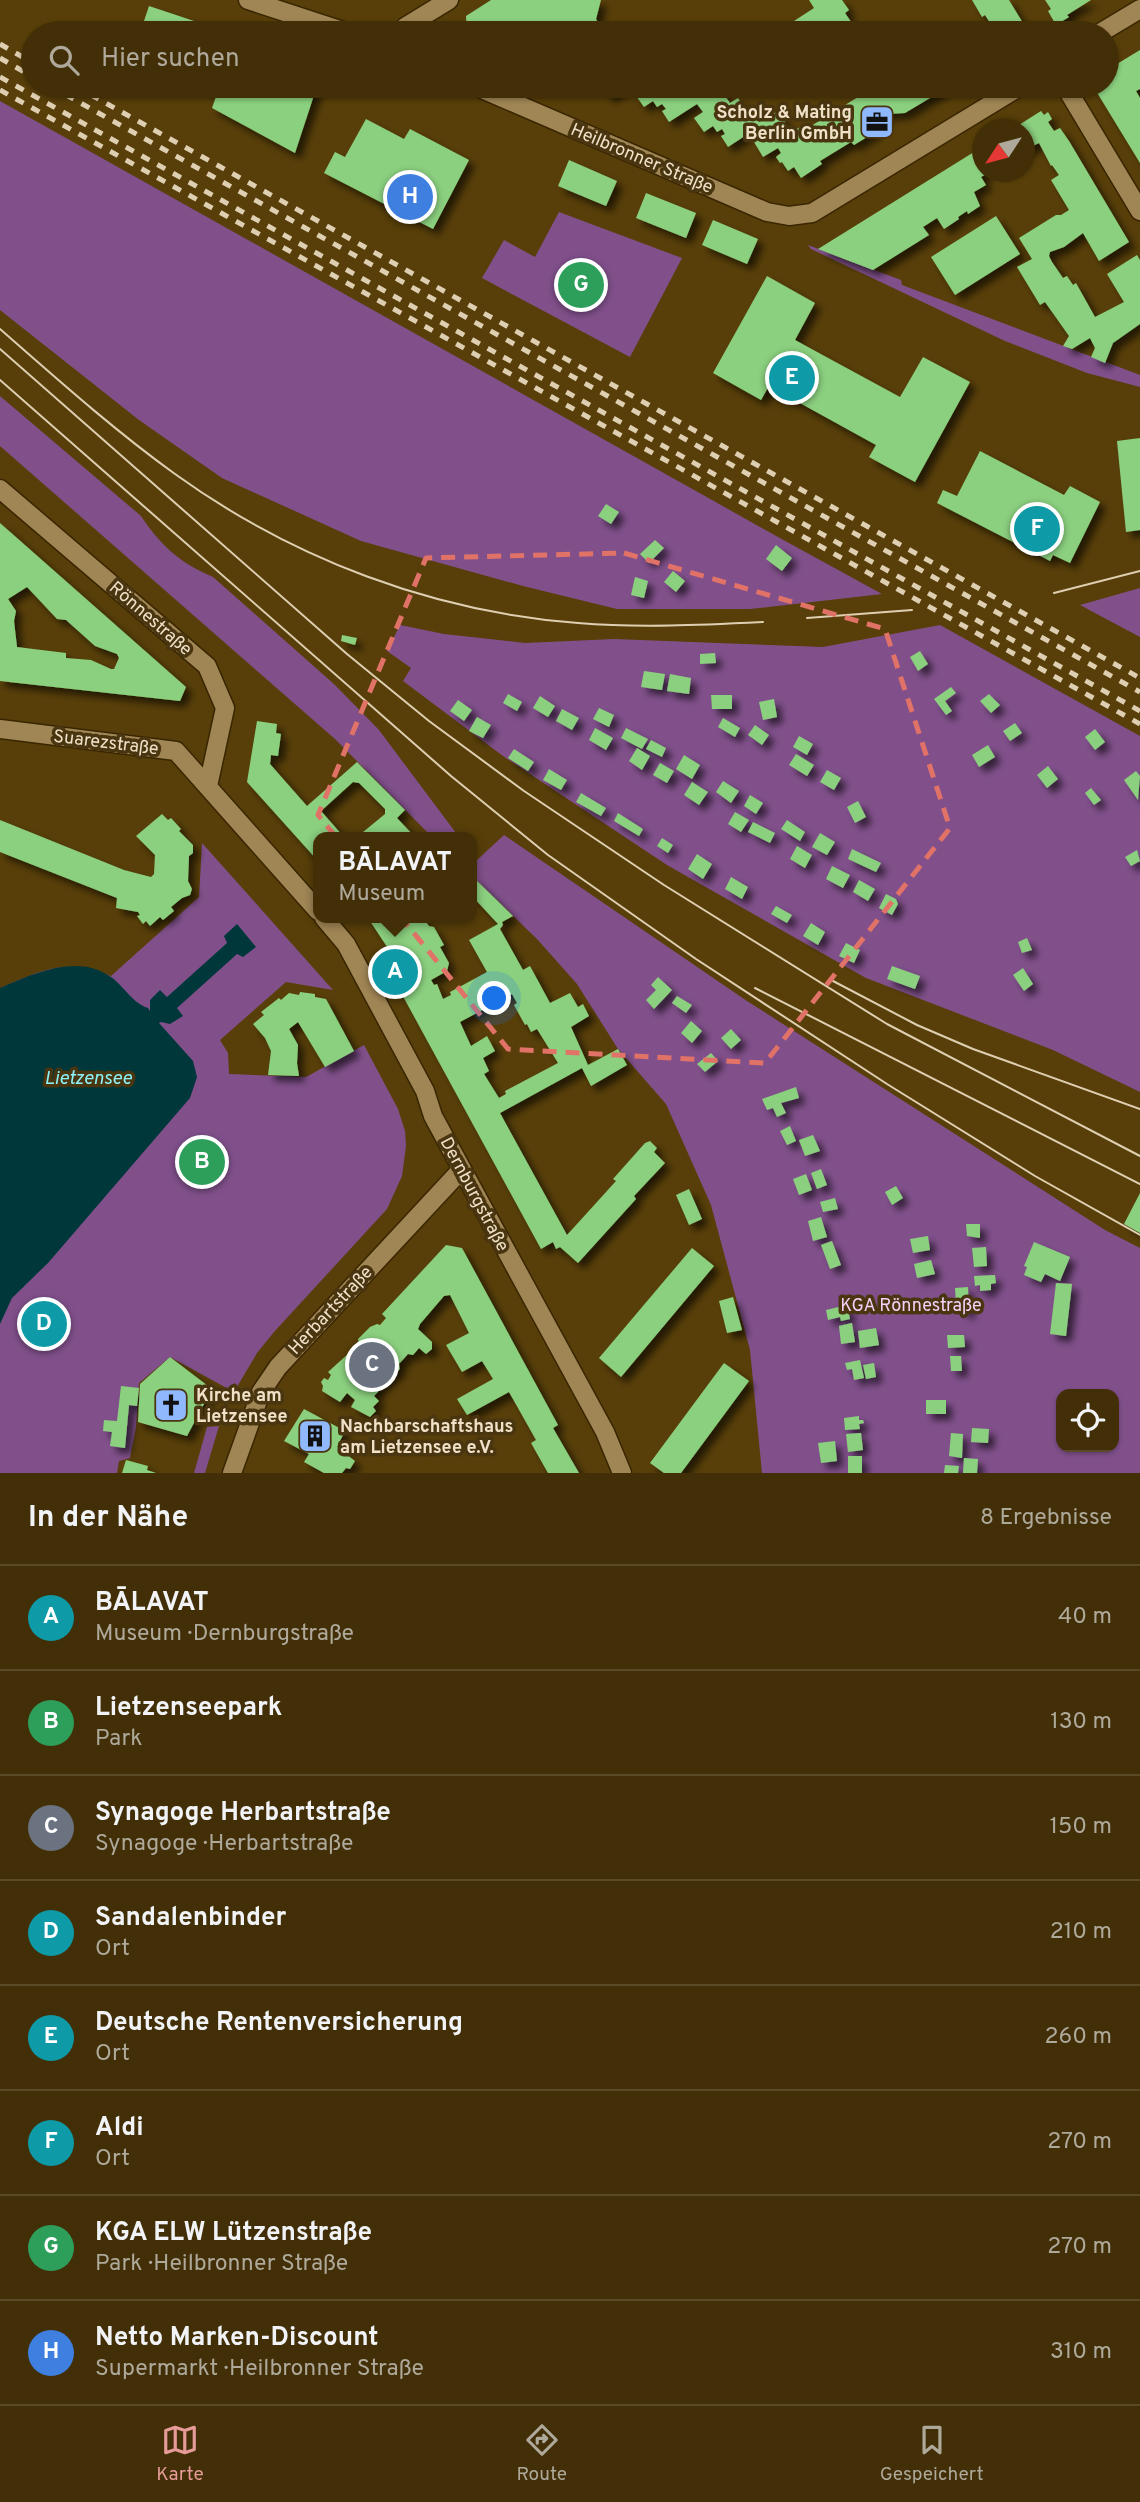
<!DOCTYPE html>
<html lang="de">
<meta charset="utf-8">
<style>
:root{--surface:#422f07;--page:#4c3b15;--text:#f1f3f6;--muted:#aea99b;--line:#5a4a28;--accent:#e69b98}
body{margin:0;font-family:Overpass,sans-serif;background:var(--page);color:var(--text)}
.controls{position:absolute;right:21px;bottom:21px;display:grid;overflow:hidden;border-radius:14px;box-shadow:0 2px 5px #0004}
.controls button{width:63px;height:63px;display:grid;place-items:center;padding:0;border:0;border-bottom:2px solid var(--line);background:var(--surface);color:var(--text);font:35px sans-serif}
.compass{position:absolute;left:972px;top:119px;width:63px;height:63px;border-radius:50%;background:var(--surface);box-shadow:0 2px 5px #0004;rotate:234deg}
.you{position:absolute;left:495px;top:999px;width:24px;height:24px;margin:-18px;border:5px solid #fff;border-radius:50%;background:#1a73e8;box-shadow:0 0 0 10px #1a73e833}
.badge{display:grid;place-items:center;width:46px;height:46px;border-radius:50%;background:var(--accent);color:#fff;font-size:23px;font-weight:700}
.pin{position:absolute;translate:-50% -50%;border:4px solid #fff;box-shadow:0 2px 7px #0006}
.popup{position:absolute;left:313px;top:832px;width:164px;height:91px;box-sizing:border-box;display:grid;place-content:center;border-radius:14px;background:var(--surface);filter:drop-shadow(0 2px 5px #0005);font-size:23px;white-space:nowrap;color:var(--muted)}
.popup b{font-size:26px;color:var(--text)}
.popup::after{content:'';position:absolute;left:50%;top:100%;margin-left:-14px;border:14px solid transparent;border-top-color:var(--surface)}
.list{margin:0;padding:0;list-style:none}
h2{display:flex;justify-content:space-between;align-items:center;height:91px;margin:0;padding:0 28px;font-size:30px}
h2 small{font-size:23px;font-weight:400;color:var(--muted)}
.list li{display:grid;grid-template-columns:46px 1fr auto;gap:21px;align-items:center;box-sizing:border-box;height:105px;padding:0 28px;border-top:2px solid var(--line)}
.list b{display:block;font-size:26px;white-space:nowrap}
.list p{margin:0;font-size:23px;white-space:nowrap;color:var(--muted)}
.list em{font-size:23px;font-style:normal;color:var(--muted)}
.icon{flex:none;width:38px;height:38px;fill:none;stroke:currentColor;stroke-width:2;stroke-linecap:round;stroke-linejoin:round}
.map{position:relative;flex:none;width:1140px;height:1473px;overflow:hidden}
.search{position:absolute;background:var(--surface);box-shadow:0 2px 5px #0004;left:21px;right:21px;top:21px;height:77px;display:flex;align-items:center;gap:18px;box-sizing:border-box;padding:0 24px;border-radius:38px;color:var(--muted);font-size:26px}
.sheet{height:931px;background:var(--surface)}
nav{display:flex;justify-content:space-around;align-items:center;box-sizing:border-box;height:98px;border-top:2px solid var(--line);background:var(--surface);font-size:19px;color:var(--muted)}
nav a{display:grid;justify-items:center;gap:4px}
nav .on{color:var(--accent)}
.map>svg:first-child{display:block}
</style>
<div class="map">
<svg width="1140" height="1473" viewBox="0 0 1140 1473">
<defs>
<filter id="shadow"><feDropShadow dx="6" dy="6" stdDeviation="3.5" flood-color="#0009"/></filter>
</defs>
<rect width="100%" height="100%" fill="#583f09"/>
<!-- green -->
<path fill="#81508b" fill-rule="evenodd" d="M0 101 778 537 882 594 750 609H617L523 586 361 541 222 478 139 420 0 310Z
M559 212 682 258 630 357 482 278 504 240 535 257Z
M808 245 901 280 902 285 1140 375V387L1087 373 1005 341 811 249Z
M0 396 141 516C161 546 180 563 213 577L335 685 379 730 459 837H432L335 739 0 446Z
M1140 588V637L1080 605Z
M400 625 444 634 525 643 614 639 823 647 940 625 1140 736V1092L1053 1050 866 978 667 865 503 756 403 681 411 668 387 651Z
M504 835 747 1001 1105 1230 1140 1248V1473H762L750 1350 711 1205 666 1104 618 1049 577 984 537 939 472 876V854L477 860ZM1061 1394H1114V1447H1061Z
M202 843 333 990 286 982 220 1040 228 1053 229 1074 306 1077 364 1045 398 1109 405 1131 406 1146 402 1176 387 1209 274 1332 257 1353 234 1392 170 1357 139 1383 136 1427 130 1458 119 1461 117 1473H0V988C42 970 66 957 111 976L199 897Z
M219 1426 205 1473H194L207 1427Z"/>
<!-- water -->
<path fill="#00373a" d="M237 924 256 947 243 957 237 954 177 1008 183 1016 170 1024 161 1022 159 1023 193 1061 197 1077 190 1098 48 1263 12 1298 0 1324V988C33 974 77 953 111 977 124 986 132 1003 148 1008L150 1011V1000L160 990 167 997 227 943 224 936Z"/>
<!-- building -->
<path fill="#8bd07f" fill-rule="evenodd" filter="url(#shadow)" d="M491 0H601L596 19 604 33H467L466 16Z
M809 0H842L849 10 845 13 856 29 848 33H802L794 21 814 8Z
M972 0H1009L1029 33H979L992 26 985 15 982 17Z
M1045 0H1091L1067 15 1069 17 1056 25 1048 11 1051 9Z
M149 6 230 33H140Z
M1140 50V89L1136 91 1140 98V163L1093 86H1107V70Z
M198 86H317L295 153 212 108 217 94Z
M602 86H627L609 97Z
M642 86H687L691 93 695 91 700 97 718 86 730 103 738 98 751 118 755 115 759 122 778 111 791 132 800 127 803 131 858 97 851 86H950L905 113 888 114 882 118 884 121 874 128 877 131 854 145 851 142 820 161 822 164 801 178 794 167 788 171 782 162 780 163 776 157 781 153 778 148 763 157 754 142 762 137 757 128 728 147 721 136 725 134 722 129 717 132 713 126 704 132 694 118 703 112 697 104 669 122 662 111 666 109 662 104 657 107 653 101 644 107 634 93 643 87Z
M1041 111 1044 115 1048 112 1052 119 1048 122 1054 131 1060 128 1069 141 1129 242 1099 261 1083 233 1064 247 1050 252 1049 256 1052 262 1063 278 1067 276 1073 285 1076 283 1095 317 1124 302 1107 274 1137 255 1140 260V324L1113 343 1105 363 1091 357 1095 348 1090 338 1072 349 1063 346 1069 336 1045 302 1040 305 1017 267 1032 259 1019 238 1056 215H1061L1069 210 1051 180 1059 175 1052 165 1051 166 1039 143 1025 150V130H1011Z
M366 119 404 139 410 129 469 160 433 229 324 173 335 152 345 157Z
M982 147V172H990L981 177 986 185 974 192 980 206 968 214 967 211 958 217 959 219 944 229 937 218 923 227 929 235 873 270 818 249Z
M569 160 617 181 606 206 558 186Z
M646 193 696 213 686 238 636 218Z
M996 216 1020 254 955 295 931 257Z
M713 220 758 239 747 264 702 245Z
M767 276 815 303 795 340 900 397 923 357 970 382 915 482 869 457 876 445 769 386 761 400 713 373Z
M1140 438V530L1126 532 1117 441Z
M980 451 1064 495 1070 486 1100 502 1070 563 1053 555 1050 561 937 503 943 490 957 496Z
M606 504 619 512 611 524 598 516Z
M0 523 186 687 180 701 0 681ZM27 587 57 619 66 620 95 646 117 654 119 658 114 669H111L91 660 66 658V653L17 647 14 621 16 611 8 599Z
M655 540 664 548 649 563 640 554Z
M776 545 792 558 782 571 766 559Z
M673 571 685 581 676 592 664 582Z
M635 577 648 581 644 598 631 595Z
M342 635 357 638 355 645 341 641Z
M920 651 928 664 918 671 910 657Z
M715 653 716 663 700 664V654Z
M644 671 665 674 662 690 641 687Z
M670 674 691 678 689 694 667 691Z
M951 687 956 693 945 701 952 711 946 715 934 699Z
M508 694 522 702 517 711 503 703Z
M989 694 1000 705 991 713 980 701Z
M711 695H732V709H712Z
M540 696 555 706 548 717 533 708Z
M774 699 777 717 763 720 759 702Z
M458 700 472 710 464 721 450 711Z
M599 708 614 715 609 727 593 719Z
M562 709 579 718 572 730 556 721Z
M477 717 491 725 483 738 469 731Z
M723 718 740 728 735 737 718 727Z
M257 721 277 724 276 733 281 734 278 756 271 755 270 764 307 806 357 762 405 810 397 818 415 837H357L385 814V809L359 783 353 782 321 811 344 837H318V861L247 782Z
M1015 723 1022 733 1010 741 1003 731Z
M755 725 769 735 762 745 748 735Z
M595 728 613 738 606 750 589 740Z
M626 728 648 739 642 749 621 738Z
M1095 729 1105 742 1095 750 1085 737Z
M799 736 813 744 807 755 793 747Z
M651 740 666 748 662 757 646 749Z
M988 745 995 757 979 767 972 755Z
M637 748 650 756 642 770 629 761Z
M514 749 534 762 528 771 508 758Z
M796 754 814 765 807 776 789 765Z
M684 755 700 765 692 779 676 769Z
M660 763 674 771 667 783 653 775Z
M1048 766 1058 779 1047 788 1037 775Z
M549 769 567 780 561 790 543 780Z
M827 770 841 778 834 790 820 782Z
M1136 771 1140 776 1138 800 1124 780Z
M723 781 739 791 731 803 716 792Z
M692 782 708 792 699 805 684 795Z
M1091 788 1101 800 1094 805 1085 793Z
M581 793 606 808 601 816 576 802Z
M750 795 763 803 756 814 744 806Z
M858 801 866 817 855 823 847 807Z
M735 812 749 820 741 832 728 824Z
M618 813 643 829 639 836 614 821Z
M162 814 168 820 171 818 181 829 179 831 193 845V853L189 856 188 881 192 889 190 895 182 898 171 907 174 911 163 920 160 917 150 926 146 921 143 924 137 916 140 915 138 912 116 908 117 898 0 852V820L124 870 151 877 154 874 155 855 136 836Z
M787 820 805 832 800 841 781 829Z
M753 822 775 833 770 843 748 832Z
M820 833 835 842 827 855 812 847Z
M662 838 673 845 668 853 657 846Z
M797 846 812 855 805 868 790 859Z
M852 849 881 863 876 872 848 859Z
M1137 850 1140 861 1131 866 1125 857Z
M697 854 712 864 703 879 688 869Z
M832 866 850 875 843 888 826 879Z
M472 876 513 916 502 922 503 925 500 929 523 970 530 966 550 1003 570 993 578 1007 583 1004 589 1016 571 1027 588 1065 618 1049 627 1065 591 1086 582 1068 500 1113 567 1235 616 1181 613 1179 645 1143 650 1141 657 1148 654 1152 665 1163 634 1196 636 1199 578 1263 560 1247 556 1249 553 1242 541 1249 387 967 397 962 368 918H423L429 926 434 927 444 945 440 947 449 963 447 971 431 980 434 985 437 984 443 999 451 995 450 992 487 972 469 940 498 924 472 896ZM512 994 517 1003 514 1005 525 1025 527 1024 531 1032 537 1029 558 1063 505 1091 506 1094 499 1098 484 1074 489 1071 483 1058 495 1051 487 1036 471 1046 460 1022Z
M731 877 748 887 742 899 725 889Z
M859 880 875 889 868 901 853 892Z
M886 894 896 899 898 904 892 915 879 908Z
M776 906 792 915 787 923 771 914Z
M811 923 825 932 818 945 803 936Z
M1027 938 1032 950 1022 953 1018 942Z
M846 943 860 950 854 963 839 956Z
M892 966 920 976 915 989 887 979Z
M1023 968 1033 984 1024 991 1013 975Z
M658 977 672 990 654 1009 646 1000 656 990 651 985Z
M300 992 315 994V997L326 999 354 1051 325 1067 298 1022 289 1029 298 1045 297 1063 299 1076 268 1075 271 1051 265 1038 253 1024 264 1015 261 1012 279 998 281 1000 289 993 299 995Z
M677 996 692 1005 686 1013 672 1003Z
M691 1021 702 1031 692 1043 681 1033Z
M731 1029 741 1040 731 1049 721 1038Z
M711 1053 718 1061 705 1072 697 1064Z
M796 1087 799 1098 781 1103 786 1113 777 1117 773 1108 767 1110 762 1099Z
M790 1126 796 1141 787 1145 780 1131Z
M813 1135 820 1151 805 1156 799 1140Z
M821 1169 827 1185 817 1189 811 1173Z
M806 1174 812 1190 799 1195 793 1179Z
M896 1186 903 1198 892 1205 885 1192Z
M689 1189 702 1219 689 1225 676 1195Z
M1140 1193V1233L1124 1224Z
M835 1198 838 1209 823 1212 820 1202Z
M821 1217 827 1237 813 1241 808 1221Z
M966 1224H980V1238L967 1236Z
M928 1236 930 1250 913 1253 910 1239Z
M832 1241 841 1265 830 1269 821 1245Z
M1034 1242 1070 1257 1060 1281 1045 1274 1041 1282 1024 1275 1027 1267 1024 1266Z
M446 1245 462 1248 558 1425 553 1428 579 1473H548L531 1443 536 1440 509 1392 467 1415 457 1399 493 1379 482 1361 462 1372 446 1345 469 1333 450 1295 444 1296 420 1324 418 1329 432 1342V1349L426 1354 419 1348 413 1355 408 1354 399 1364 400 1369 379 1387 378 1392 374 1396 379 1401 373 1407 376 1411 370 1417 351 1407 355 1400 347 1393 340 1402 322 1391 323 1386 321 1382 324 1378 328 1380 331 1375 328 1372 359 1344 358 1339 370 1327 377 1324 380 1325 386 1318 382 1314Z
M986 1247 987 1266 974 1267 972 1248Z
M692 1248 714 1266 621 1377 599 1358Z
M931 1260 935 1274 917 1278 914 1264Z
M995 1275 996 1283 991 1284V1290L980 1291V1285L975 1286 974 1276Z
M1056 1283 1072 1284 1066 1336 1050 1334Z
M968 1287 969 1313H962L961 1304H956L955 1288Z
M733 1297 742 1330 727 1333 719 1301Z
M847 1305 850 1319 841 1321 840 1317 828 1320 826 1310Z
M852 1323 855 1342 841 1344 839 1326Z
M876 1328 879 1345 860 1348 858 1331Z
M947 1335H964L965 1347 948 1348Z
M950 1356H961L962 1371H951Z
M170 1357 212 1389 187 1436 138 1422 140 1384Z
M860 1360 864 1378 854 1380 852 1369 847 1370 845 1363Z
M724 1363 749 1381 681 1473H664L650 1463Z
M874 1363 876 1377 866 1379 863 1365Z
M121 1386 139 1388 137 1406 129 1405 125 1448 110 1446 112 1432 103 1431 104 1420 117 1421Z
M926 1400H946V1414H926Z
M304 1409 345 1431 337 1447 355 1461 350 1469 346 1468 342 1473H324L304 1462 309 1454 284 1441Z
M859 1416V1420H863L864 1423 859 1424 860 1429 845 1430 844 1418Z
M972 1428 989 1429 988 1443 971 1442Z
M861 1433 863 1450 848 1452 846 1434Z
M951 1433 963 1434 962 1458 949 1456Z
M835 1441 837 1461 821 1463 818 1443Z
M848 1456H862V1473H848Z
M964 1458 978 1459 977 1473H963Z
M126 1460 148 1466 147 1470 156 1473H122Z
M945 1465 959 1466 958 1473H944Z"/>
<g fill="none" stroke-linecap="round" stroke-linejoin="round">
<!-- minor casing -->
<g stroke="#392600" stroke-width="21">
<path id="minor" d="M248 0 349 33
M401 33 405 27 449 0
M1100 33 1140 9
M475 86 767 212 789 216 812 213 1021 86
M1065 86 1140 211
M0 489 207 666 225 708 208 786
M0 729 176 751 318 911
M324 918 346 944 425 1091 433 1116 446 1140 605 1432 622 1473
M232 1473 261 1392 278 1367 462 1169"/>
</g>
<!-- minor -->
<use href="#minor" stroke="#a18655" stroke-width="18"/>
<!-- tram -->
<path stroke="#dfcfb2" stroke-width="2" d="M0 329C57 379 114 430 175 474 293 559 433 612 578 623 639 628 701 625 763 622
M0 349 347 654 429 721 524 791 664 885 887 1024 1140 1156
M0 380 451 776 548 855 696 959 887 1084 1035 1176 1140 1235
M1054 593 1140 571
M807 618 912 610
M833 981 917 1025 973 1049 1140 1109
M755 988 1140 1184"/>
<!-- rail -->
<path stroke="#dfcfb2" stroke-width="5" stroke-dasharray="9 9" stroke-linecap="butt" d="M0 44 33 63
M0 58 33 77
M0 77 1140 711
M50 86 1140 692
M75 86 1140 678
M0 90 1140 724"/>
</g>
<!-- marked area -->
<path fill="none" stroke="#e07268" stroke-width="5" stroke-dasharray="14 9" stroke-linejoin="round" d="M624 553 885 629 950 828 765 1063 508 1049 318 815 426 558Z"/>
<!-- icons -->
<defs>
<g id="office-square" transform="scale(1.75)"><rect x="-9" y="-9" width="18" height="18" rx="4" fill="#90b8fd" stroke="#493510"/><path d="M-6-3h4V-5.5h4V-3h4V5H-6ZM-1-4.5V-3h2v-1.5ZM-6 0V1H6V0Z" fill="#111"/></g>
<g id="church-square" transform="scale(1.75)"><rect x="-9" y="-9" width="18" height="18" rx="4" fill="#90b8fd" stroke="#493510"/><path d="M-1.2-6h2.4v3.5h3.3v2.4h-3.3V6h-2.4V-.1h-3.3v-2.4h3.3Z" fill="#111"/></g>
<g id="building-square" transform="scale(1.75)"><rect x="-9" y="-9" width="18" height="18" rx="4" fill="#90b8fd" stroke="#493510"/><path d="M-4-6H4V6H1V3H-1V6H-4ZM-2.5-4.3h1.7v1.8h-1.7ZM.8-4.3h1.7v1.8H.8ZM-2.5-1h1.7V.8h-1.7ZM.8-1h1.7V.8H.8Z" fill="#111"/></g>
</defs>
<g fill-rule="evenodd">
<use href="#office-square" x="877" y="122"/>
<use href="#church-square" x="171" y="1405"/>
<use href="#building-square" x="315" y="1436"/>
</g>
<g text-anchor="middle" stroke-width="7" stroke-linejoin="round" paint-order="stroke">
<!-- poi labels -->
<g font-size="18" font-weight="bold" fill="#f0e1c8" stroke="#493510" text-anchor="start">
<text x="852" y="118" text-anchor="end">Scholz &amp; Mating<tspan x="852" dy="21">Berlin GmbH</tspan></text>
<text x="196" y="1401">Kirche am<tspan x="196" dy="21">Lietzensee</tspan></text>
<text x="340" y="1432">Nachbarschaftshaus<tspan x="340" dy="21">am Lietzensee e.V.</tspan></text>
</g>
<!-- street labels -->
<g font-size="18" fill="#f0e1c8" stroke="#493510">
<text transform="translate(642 158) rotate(23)" y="6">Heilbronner Straße</text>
<text transform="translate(151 618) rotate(41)" y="6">Rönnestraße</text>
<text transform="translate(106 742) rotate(7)" y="6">Suarezstraße</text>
<text transform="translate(475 1194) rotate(62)" y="6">Dernburgstraße</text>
<text transform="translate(330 1310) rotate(-47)" y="6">Herbartstraße</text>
</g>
<!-- park labels -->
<g font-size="18" fill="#f3d1f9" stroke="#493510">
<text x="911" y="1311">KGA Rönnestraße</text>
</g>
<!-- water labels -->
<g font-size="19" font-style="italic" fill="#8cf3f9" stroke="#493510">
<text x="88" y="1084">Lietzensee</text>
</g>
</g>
</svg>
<div class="controls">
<button><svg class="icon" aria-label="locate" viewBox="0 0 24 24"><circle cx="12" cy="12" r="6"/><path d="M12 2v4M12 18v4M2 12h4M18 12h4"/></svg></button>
</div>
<svg class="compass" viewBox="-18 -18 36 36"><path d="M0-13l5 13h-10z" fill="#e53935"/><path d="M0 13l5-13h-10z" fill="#aea99b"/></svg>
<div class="you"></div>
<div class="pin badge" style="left:395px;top:972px;background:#0f9aa8">A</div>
<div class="popup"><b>BĀLAVAT</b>Museum</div>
<div class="pin badge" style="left:202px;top:1162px;background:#2e9e5b">B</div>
<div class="pin badge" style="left:372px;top:1365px;background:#6b7280">C</div>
<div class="pin badge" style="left:44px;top:1324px;background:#0f9aa8">D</div>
<div class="pin badge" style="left:792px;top:378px;background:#0f9aa8">E</div>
<div class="pin badge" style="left:1037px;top:529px;background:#0f9aa8">F</div>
<div class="pin badge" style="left:581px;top:285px;background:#2e9e5b">G</div>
<div class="pin badge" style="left:410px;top:197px;background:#3f7fe0">H</div>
<div class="search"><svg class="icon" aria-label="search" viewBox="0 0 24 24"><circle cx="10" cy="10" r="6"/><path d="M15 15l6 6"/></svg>Hier suchen</div>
</div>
<section class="sheet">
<h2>In der Nähe<small>8 Ergebnisse</small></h2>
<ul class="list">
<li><span class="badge" style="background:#0f9aa8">A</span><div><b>BĀLAVAT</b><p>Museum · Dernburgstraße</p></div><em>40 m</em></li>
<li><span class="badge" style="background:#2e9e5b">B</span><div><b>Lietzenseepark</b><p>Park</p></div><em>130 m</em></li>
<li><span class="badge" style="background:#6b7280">C</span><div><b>Synagoge Herbartstraße</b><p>Synagoge · Herbartstraße</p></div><em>150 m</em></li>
<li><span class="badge" style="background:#0f9aa8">D</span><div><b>Sandalenbinder</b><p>Ort</p></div><em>210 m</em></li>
<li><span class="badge" style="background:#0f9aa8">E</span><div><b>Deutsche Rentenversicherung</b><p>Ort</p></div><em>260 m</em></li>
<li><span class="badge" style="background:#0f9aa8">F</span><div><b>Aldi</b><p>Ort</p></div><em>270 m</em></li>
<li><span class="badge" style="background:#2e9e5b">G</span><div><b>KGA ELW Lützenstraße</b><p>Park · Heilbronner Straße</p></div><em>270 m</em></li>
<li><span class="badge" style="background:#3f7fe0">H</span><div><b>Netto Marken-Discount</b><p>Supermarkt · Heilbronner Straße</p></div><em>310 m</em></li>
</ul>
</section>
<nav>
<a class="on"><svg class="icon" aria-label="map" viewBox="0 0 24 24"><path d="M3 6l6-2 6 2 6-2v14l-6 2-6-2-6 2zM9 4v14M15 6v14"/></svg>Karte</a>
<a><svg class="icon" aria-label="directions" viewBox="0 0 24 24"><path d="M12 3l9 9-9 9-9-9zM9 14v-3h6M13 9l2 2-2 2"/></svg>Route</a>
<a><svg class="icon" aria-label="saved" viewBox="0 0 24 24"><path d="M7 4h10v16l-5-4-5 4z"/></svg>Gespeichert</a>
</nav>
